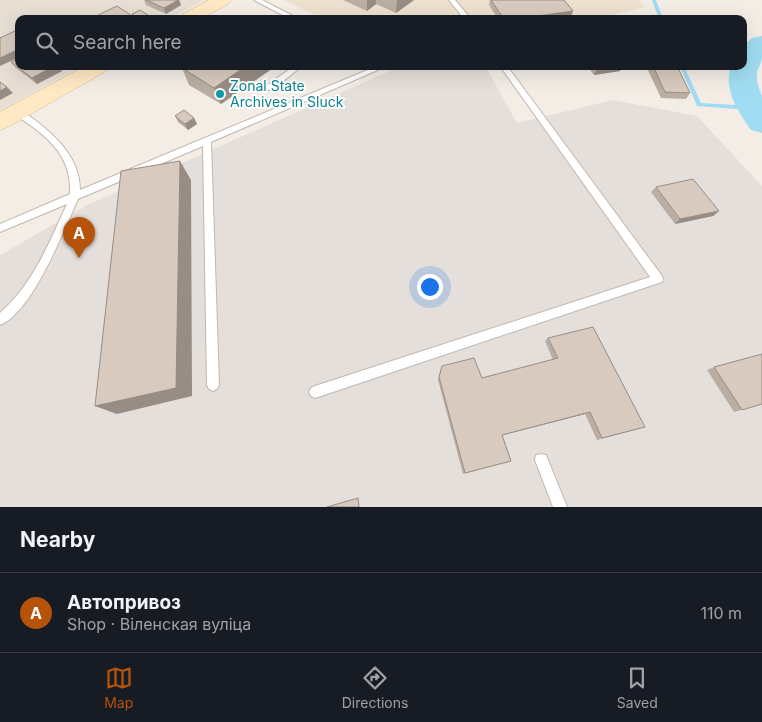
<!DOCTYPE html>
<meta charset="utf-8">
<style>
:root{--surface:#171b24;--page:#242831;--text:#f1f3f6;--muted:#9ea1a6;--line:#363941;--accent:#b45309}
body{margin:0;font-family:Inter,sans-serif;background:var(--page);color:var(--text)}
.you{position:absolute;left:429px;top:286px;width:18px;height:18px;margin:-12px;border:4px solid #fff;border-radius:50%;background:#1a73e8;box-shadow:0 0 0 8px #1a73e833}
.badge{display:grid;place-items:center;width:32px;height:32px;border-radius:50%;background:var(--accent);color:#fff;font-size:16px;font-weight:700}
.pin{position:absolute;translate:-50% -41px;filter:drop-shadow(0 1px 2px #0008)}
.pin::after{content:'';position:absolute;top:26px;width:18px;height:15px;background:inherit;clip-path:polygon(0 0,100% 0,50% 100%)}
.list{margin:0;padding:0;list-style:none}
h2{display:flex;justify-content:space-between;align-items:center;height:65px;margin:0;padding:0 20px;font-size:21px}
h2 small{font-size:16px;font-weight:400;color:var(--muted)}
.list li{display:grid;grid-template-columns:32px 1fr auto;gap:15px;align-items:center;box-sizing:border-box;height:80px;padding:0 20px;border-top:1px solid var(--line)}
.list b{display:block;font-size:19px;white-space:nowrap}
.list p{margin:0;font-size:16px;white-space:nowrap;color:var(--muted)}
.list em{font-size:16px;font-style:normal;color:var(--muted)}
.icon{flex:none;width:28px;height:28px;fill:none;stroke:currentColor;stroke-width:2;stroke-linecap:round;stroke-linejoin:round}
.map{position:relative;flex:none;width:762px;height:507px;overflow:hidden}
.search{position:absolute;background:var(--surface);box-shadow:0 5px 20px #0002;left:15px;right:15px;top:15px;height:55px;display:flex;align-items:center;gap:12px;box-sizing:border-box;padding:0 18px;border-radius:10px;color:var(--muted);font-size:19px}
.sheet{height:145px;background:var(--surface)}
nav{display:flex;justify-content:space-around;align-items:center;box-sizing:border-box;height:70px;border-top:1px solid var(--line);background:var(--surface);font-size:14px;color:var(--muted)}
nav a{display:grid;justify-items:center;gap:2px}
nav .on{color:var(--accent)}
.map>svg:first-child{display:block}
</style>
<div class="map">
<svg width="762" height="507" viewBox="0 0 762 507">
<rect width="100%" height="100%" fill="#f3ede6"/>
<!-- residential -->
<path fill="#e7ded4" d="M0 0H204L169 19H19V66H81L0 110Z"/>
<!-- industrial -->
<path fill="#e5dfdb" d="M401 66H485L517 123 613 100 697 116 762 186V507H0V255L89 204Z"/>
<!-- education -->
<path fill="#ede0cf" d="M284 0H638L645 7 595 19H324Z"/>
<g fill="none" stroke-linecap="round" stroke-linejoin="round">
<!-- stream -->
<path fill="#a0dcf1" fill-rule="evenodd" d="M652 0H656L663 19H659Z
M680 66H684L701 103 751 106 753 108 751 110 697 106Z"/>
<!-- river -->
<path fill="#a0dcf1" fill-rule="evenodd" d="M762 36V59L757 72V82L762 97V133L751 130C738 111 723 90 731 66H743V46L752 38Z"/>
<!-- service casing -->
<g stroke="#c2b6ab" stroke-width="2">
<path id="service" d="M254 0H262L299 19H290Z
M449 0H455L471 19H464Z
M294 66H302L272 90H266V86Z
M377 66H387L211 142 219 385 217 389 213 391 209 389 207 385 203 146 78 199C64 230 32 313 0 325V313C33 284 49 243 67 204L0 232V224L70 194C72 153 45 135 14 114V110C22 109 29 116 35 120 58 138 80 159 80 190Z
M500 66H507L662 276 663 279 662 282 315 398 311 396 309 392 311 388 315 386 650 277Z
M541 454 546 455 567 507H553L535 460 536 455Z"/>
</g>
<!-- secondary casing -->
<g stroke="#d7bd97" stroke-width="1">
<path id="secondary" d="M209 0H231L228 4 201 19H178L181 15Z
M85 66H111L108 70 8 127 0 130V112Z"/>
</g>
<!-- service -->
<use href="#service" fill="#fff" fill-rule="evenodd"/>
<!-- secondary -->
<use href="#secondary" fill="#ffe8c4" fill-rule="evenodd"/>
</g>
<!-- wall -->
<path fill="#baaea3" d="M144 0H179L181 5 166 14 146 5Z
M343 0H414L396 13 376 4 367 11Z
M490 0H564L571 17 558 19H498L489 5Z
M132 14 148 15 150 19H100L98 15 134 17Z
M11 62 19 66H59L62 71 37 84 16 68Z
M185 66H276L221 104 189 85 182 68Z
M587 66H623L620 71 594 75Z
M646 66H677L690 93 686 99 661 98Z
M175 116 194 118 197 124 188 130 178 122Z
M656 187 719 211 713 216 675 224 651 192Z
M548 338 645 427 597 440 585 414 502 435 511 461 463 474 438 380 442 366 482 378 553 360 545 341Z
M714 367 762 404 734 412 707 370Z"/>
<!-- shaded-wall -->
<path fill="#978d85" d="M178 0H179L181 5 166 14 164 8Z
M367 0H376V4L367 11Z
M397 0H414L396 13Z
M573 11 571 17 558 19H516Z
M148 15 150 19H140Z
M19 49V57L0 66V58Z
M54 66H59L62 71 37 84 32 78Z
M246 66H276L221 104 214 88Z
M617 66H623L620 71 594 75 597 69Z
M7 87 13 93 0 100V91Z
M194 118 197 124 188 130 185 124Z
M180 161 191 180 192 396 117 414 95 406Z
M719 211 713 216 675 224 680 219Z
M590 412 585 414 499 436 502 435Z"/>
<!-- building -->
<path fill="#d8cabe" stroke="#978d85" d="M146 0H178L164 8Z
M491 0H564L573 11 516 19H504Z
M117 6 137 19H103L98 15Z
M140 10 148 15 140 19 132 14Z
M15 31 19 33V49L0 58V38Z
M19 58V66H54L32 78 11 62Z
M185 66H246L214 88 182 68Z
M595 66H617L597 69Z
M653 66H677L690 93 665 92Z
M0 82 7 87 0 91Z
M184 110 194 118 185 124 175 116Z
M180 161 176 388 95 406 121 171Z
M693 179 719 211 680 219 656 187Z
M593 327 645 427 602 438 590 412 502 435 511 461 465 473 439 377 442 366 474 358 482 378 558 358 548 338Z
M762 354V404L742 410 714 367Z
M358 498 359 507H327Z"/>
<!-- markers -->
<circle fill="#0f9aa8" stroke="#fff" stroke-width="2" cx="220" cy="94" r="5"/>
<g text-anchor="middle" stroke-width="4" stroke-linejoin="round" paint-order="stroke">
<!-- far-culture labels -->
<g font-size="14" fill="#0d838f" stroke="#fff" text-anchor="start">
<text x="230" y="91">Zonal State<tspan x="230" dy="16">Archives in Sluck</tspan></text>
</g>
</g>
</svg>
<div class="you"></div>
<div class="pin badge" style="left:79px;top:258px">A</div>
<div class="search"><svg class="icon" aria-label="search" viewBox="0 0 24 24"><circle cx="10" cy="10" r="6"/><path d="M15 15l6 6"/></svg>Search here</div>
</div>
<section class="sheet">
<h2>Nearby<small></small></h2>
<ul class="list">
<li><span class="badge">A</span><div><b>Автопривоз</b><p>Shop · Віленская вуліца</p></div><em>110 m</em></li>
</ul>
</section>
<nav>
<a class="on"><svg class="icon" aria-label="map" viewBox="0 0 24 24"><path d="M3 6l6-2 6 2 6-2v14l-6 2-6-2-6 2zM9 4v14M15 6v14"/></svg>Map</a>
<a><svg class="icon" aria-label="directions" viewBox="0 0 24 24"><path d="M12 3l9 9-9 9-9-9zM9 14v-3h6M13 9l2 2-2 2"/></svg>Directions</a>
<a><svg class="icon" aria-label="saved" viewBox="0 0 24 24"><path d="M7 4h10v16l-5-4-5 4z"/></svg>Saved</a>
</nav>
